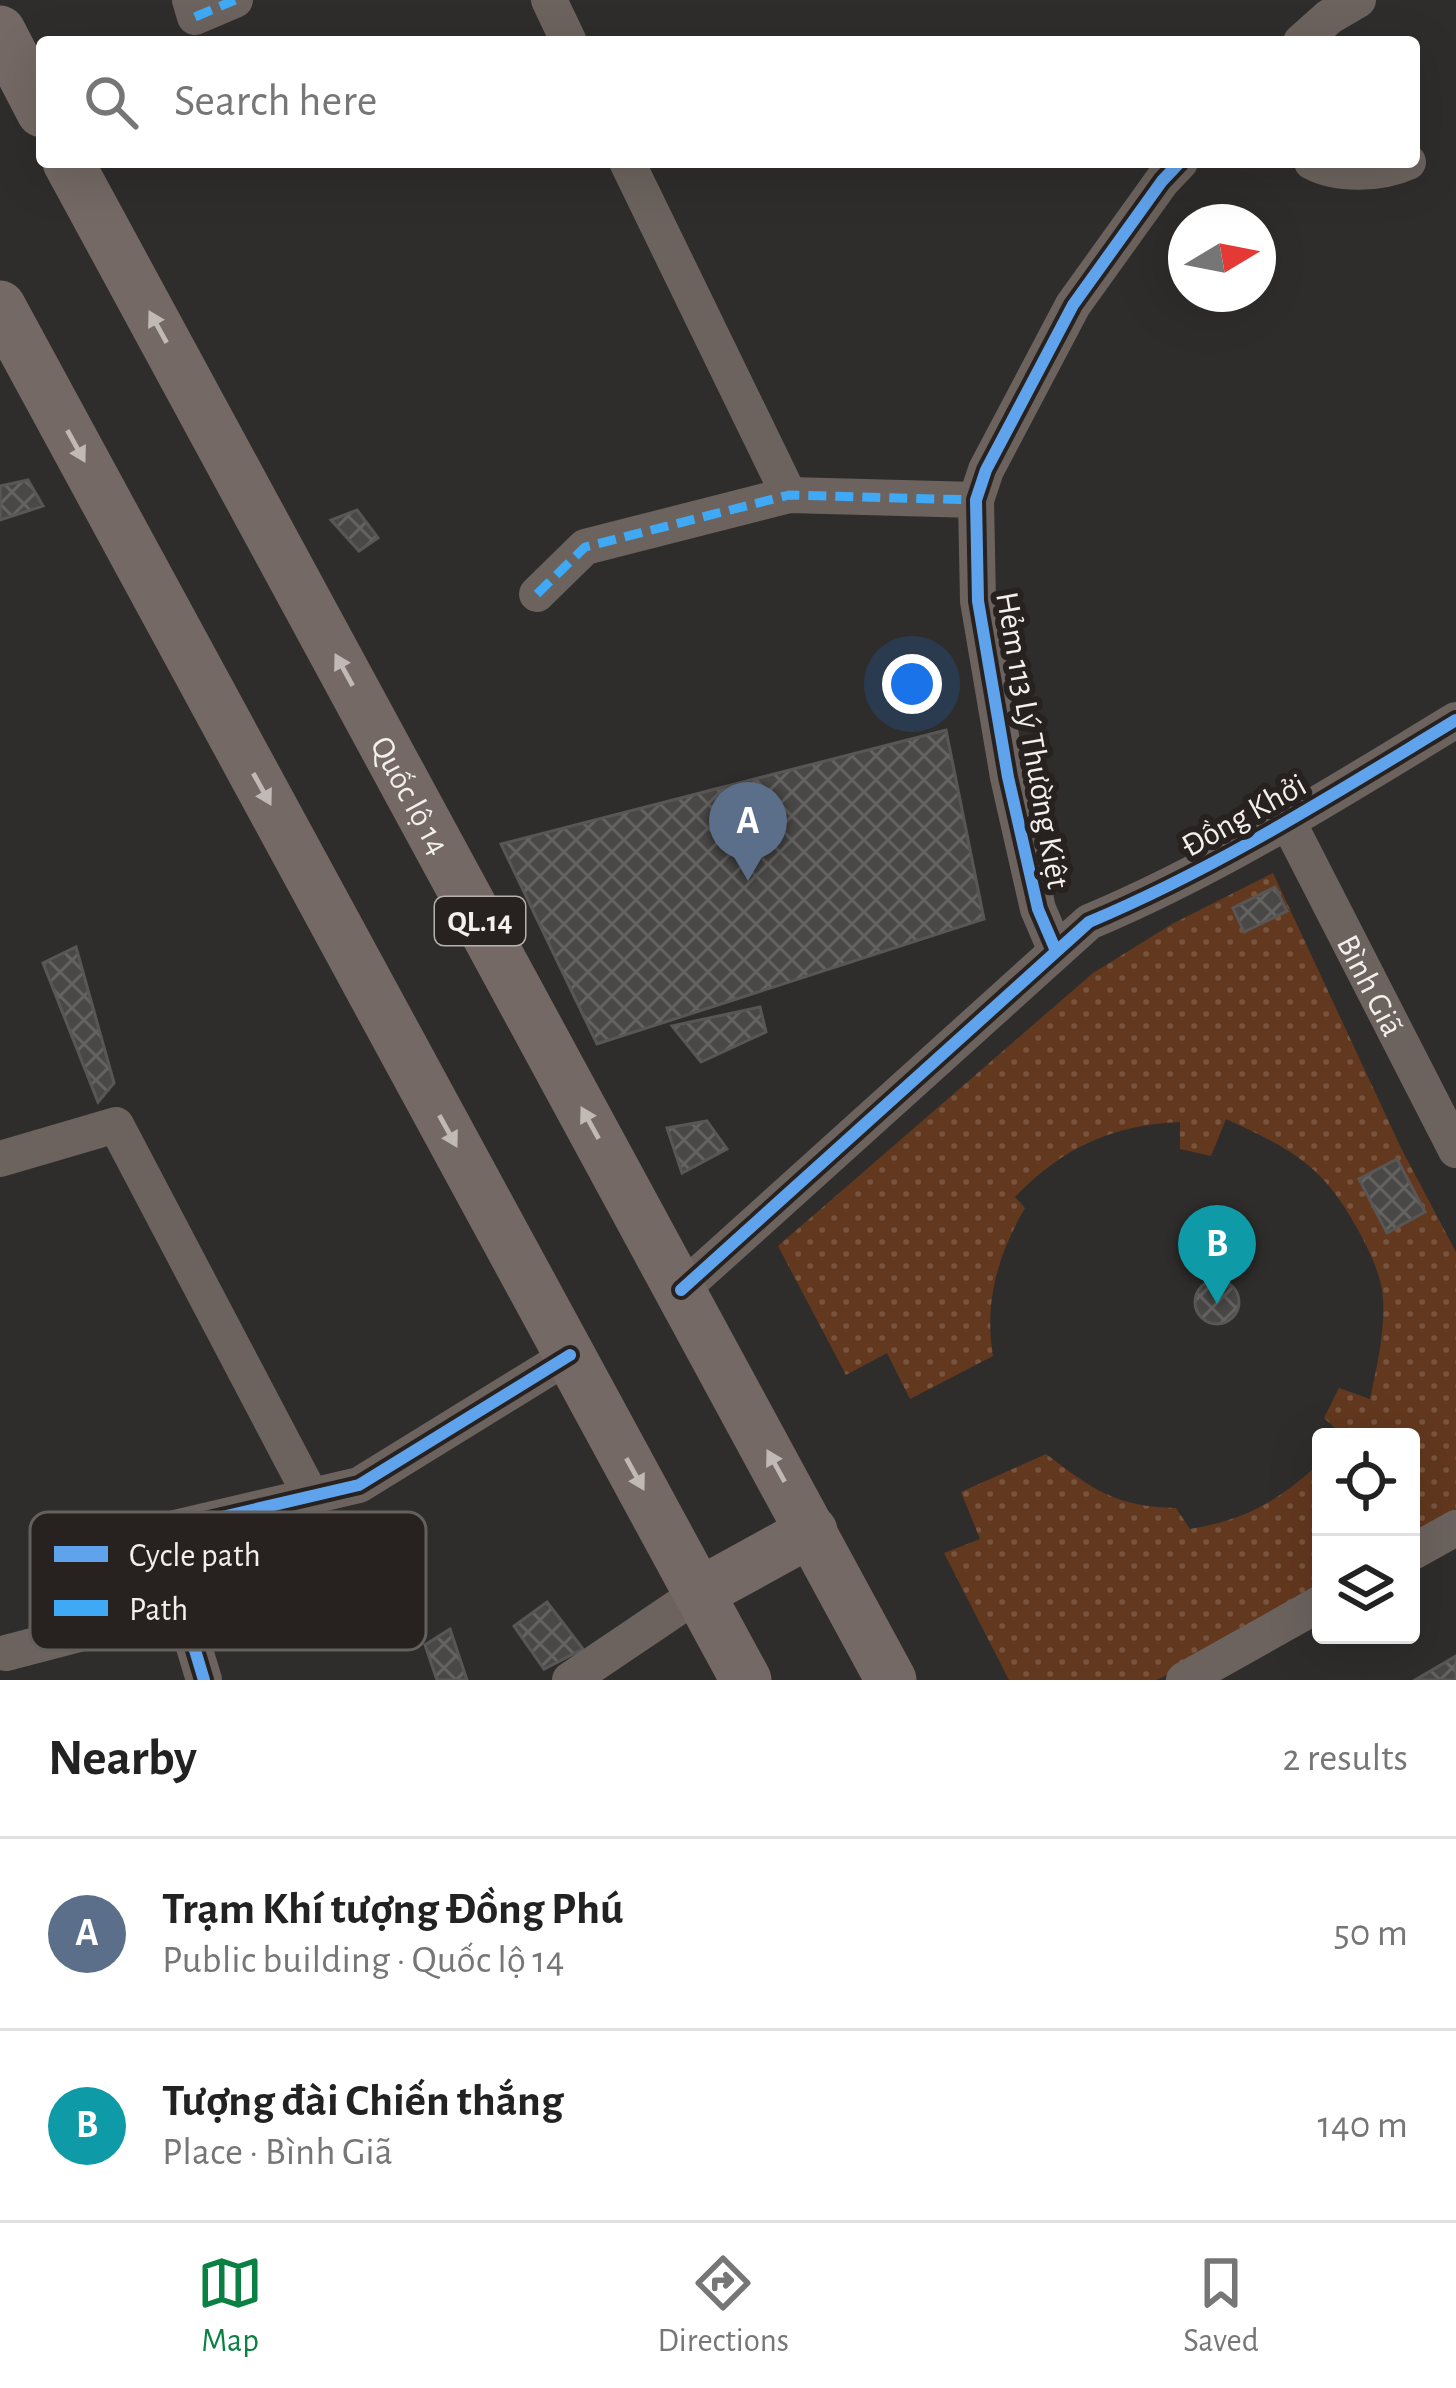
<!DOCTYPE html>
<meta charset="utf-8">
<style>
:root{--surface:#fff;--page:#f6f6f6;--text:#222;--muted:#767676;--line:#e0e0e0;--accent:#0b8043}
body{margin:0;font-family:"Alegreya Sans",sans-serif;background:var(--page);color:var(--text)}
.controls{position:absolute;right:36px;bottom:36px;display:grid;overflow:hidden;border-radius:12px;box-shadow:0 12px 48px #0002}
.controls button{width:108px;height:108px;display:grid;place-items:center;padding:0;border:0;border-bottom:3px solid var(--line);background:var(--surface);color:var(--text);font:60px sans-serif}
.compass{position:absolute;left:1168px;top:204px;width:108px;height:108px;border-radius:50%;background:var(--surface);box-shadow:0 12px 48px #0002;rotate:80deg}
.you{position:absolute;left:912px;top:684px;width:42px;height:42px;margin:-30px;border:9px solid #fff;border-radius:50%;background:#1a73e8;box-shadow:0 0 0 18px #1a73e833}
.badge{display:grid;place-items:center;width:78px;height:78px;border-radius:50%;background:var(--accent);color:#fff;font-size:39px;font-weight:700}
.pin{position:absolute;translate:-50% -99px;filter:drop-shadow(0 3px 6px #0008)}
.pin::after{content:'';position:absolute;top:63px;width:42px;height:36px;background:inherit;clip-path:polygon(0 0,100% 0,50% 100%)}
.list{margin:0;padding:0;list-style:none}
h2{display:flex;justify-content:space-between;align-items:center;height:156px;margin:0;padding:0 48px;font-size:51px}
h2 small{font-size:39px;font-weight:400;color:var(--muted)}
.list li{display:grid;grid-template-columns:78px 1fr auto;gap:36px;align-items:center;box-sizing:border-box;height:192px;padding:0 48px;border-top:3px solid var(--line)}
.list b{display:block;font-size:45px;white-space:nowrap}
.list p{margin:0;font-size:39px;white-space:nowrap;color:var(--muted)}
.list em{font-size:39px;font-style:normal;color:var(--muted)}
.icon{flex:none;width:66px;height:66px;fill:none;stroke:currentColor;stroke-width:2;stroke-linecap:round;stroke-linejoin:round}
.map{position:relative;flex:none;width:1456px;height:1680px;overflow:hidden}
.search{position:absolute;background:var(--surface);box-shadow:0 12px 48px #0002;left:36px;right:36px;top:36px;height:132px;display:flex;align-items:center;gap:30px;box-sizing:border-box;padding:0 42px;border-radius:12px;color:var(--muted);font-size:45px}
.sheet{height:540px;background:var(--surface)}
nav{display:flex;justify-content:space-around;align-items:center;box-sizing:border-box;height:168px;border-top:3px solid var(--line);background:var(--surface);font-size:33px;color:var(--muted)}
nav a{display:grid;justify-items:center;gap:6px}
nav .on{color:var(--accent)}
.map>svg:first-child{display:block}
</style>
<div class="map">
<svg width="1456" height="1680" viewBox="0 0 1456 1680">
<defs>
<pattern id="grass-dots" width="8" height="8" patternUnits="userSpaceOnUse" patternTransform="scale(3)"><rect width="8" height="8" fill="#62381e"/><path d="M2 2h.1M6 6h.1" fill="none" stroke="#79553f" stroke-width="1.8" stroke-linecap="round"/></pattern>
<pattern id="building-cross-hatch" width="8" height="8" patternUnits="userSpaceOnUse" patternTransform="scale(3)"><rect width="8" height="8" fill="#4a4847"/><path d="M0 0l8 8M0 8l8-8" fill="none" stroke="#656362"/></pattern>
</defs>
<rect width="100%" height="100%" fill="#2f2d2b"/>
<!-- grass -->
<path fill="url(#grass-dots)" d="M1273 873 1402 1150 1456 1252V1534L1411 1559V1437H1339L1340 1433 1324 1418 1339 1388 1370 1399C1377 1366 1385 1333 1383 1298 1382 1278 1371 1255 1362 1237 1325 1167 1296 1151 1226 1119L1211 1156 1180 1149V1122C1112 1125 1062 1148 1015 1197L1025 1208C998 1254 984 1302 993 1356L910 1399 887 1353 846 1375 778 1246 1093 973 1172 924Z
M1046 1454C1092 1489 1116 1507 1176 1508L1190 1529C1248 1519 1278 1501 1321 1462V1605L1156 1680H1009L944 1553 980 1539 961 1492Z"/>
<!-- building -->
<path fill="url(#building-cross-hatch)" stroke="#595755" stroke-width="3" d="M28 480 43 506 0 520V486Z
M357 510 378 538 359 551 331 520Z
M946 730 984 919 597 1044 501 844Z
M1275 887 1287 911 1244 932 1233 908Z
M76 947 114 1083 98 1102 43 963Z
M760 1007 766 1032 701 1062 672 1026Z
M707 1121 727 1149 682 1173 667 1128Z
M1397 1159 1425 1212 1387 1233 1359 1179Z
M1195 1302a22 22 0 1 1 44 0a22 22 0 1 1-44 0Z
M547 1602 583 1649 544 1669 514 1626Z
M450 1629 467 1680H437L425 1645Z
M1456 1656V1680H1415Z"/>
<g fill="none" stroke-linecap="round" stroke-linejoin="round">
<!-- minor -->
<g stroke="#6c635e" stroke-width="36">
<path d="M190 0 195 17 235 0"/>
<path d="M549 0 569 42"/>
<path d="M1301 42 1329 17 1358 0"/>
<path d="M627 162 789 495"/>
<path d="M1312 162C1338 176 1381 174 1408 162"/>
<path d="M537 594 585 547 789 495 976 500"/>
<path id="s1" d="M1288 822 1456 1150"/>
<path d="M1056 951 1038 909 1008 777 978 601 976 500 986 470 1073 305 1162 181 1180 162"/>
<path d="M0 1159 116 1125 310 1494"/>
<path d="M681 1290 1089 922C1218 868 1337 792 1456 720"/>
<path d="M1411 1553 1456 1528"/>
<path d="M6 1653 182 1607"/>
<path d="M204 1680 182 1607 157 1550 156 1539 162 1531 359 1485 570 1355"/>
<path d="M570 1680 699 1593"/>
<path d="M1184 1680 1321 1603"/>
</g>
<!-- highway -->
<g stroke="#746964" stroke-width="51">
<path d="M0 31 42 112"/>
<path id="s2" d="M68 162 891 1680"/>
<path d="M0 306 746 1680"/>
<path d="M699 1593 812 1531"/>
</g>
<!-- quiet -->
<path stroke="#3fa9f5" stroke-width="9" stroke-dasharray="18 9" stroke-linecap="butt" d="M195 17 235 0
M537 594 585 547 789 495 976 500"/>
<!-- cycleway casing -->
<g stroke="#27221f" stroke-width="20">
<path id="cycleway" d="M1056 951 1038 909 1008 777 978 601 976 500 986 470 1073 305 1162 181 1180 162
M681 1290 1089 922C1218 868 1337 792 1456 720
M204 1680 182 1607 157 1550 156 1539 162 1531 359 1485 570 1355"/>
</g>
<!-- cycleway -->
<use href="#cycleway" stroke="#60a3ed" stroke-width="12"/>
</g>
<!-- one-way arrows -->
<defs><path id="oneway-solid" d="M-6-.8H1V-3.2L6.5 0L1 3.2V.8H-6Z" transform="scale(3)"/></defs>
<g fill="#c0b9b6">
<use href="#oneway-solid" transform="translate(158 327) rotate(-119)"/>
<use href="#oneway-solid" transform="translate(76 446) rotate(61)"/>
<use href="#oneway-solid" transform="translate(344 670) rotate(-119)"/>
<use href="#oneway-solid" transform="translate(262 789) rotate(61)"/>
<use href="#oneway-solid" transform="translate(590 1123) rotate(-119)"/>
<use href="#oneway-solid" transform="translate(448 1131) rotate(61)"/>
<use href="#oneway-solid" transform="translate(776 1466) rotate(-119)"/>
<use href="#oneway-solid" transform="translate(635 1474) rotate(61)"/>
</g>
<g text-anchor="middle" stroke-width="12" stroke-linejoin="round" paint-order="stroke">
<!-- shield labels -->
<rect fill="#27221f" stroke="#b5b2af" stroke-width="3" x="435" y="897" width="90" height="48" rx="9"/>
<g font-size="30" font-weight="bold" fill="#f2efed">
<text x="480" y="931">QL.14</text>
</g>
<!-- street labels -->
<g font-size="33" fill="#f2efed" stroke="#27221f">
<text transform="translate(1034 740) rotate(80)" y="12">Hẻm 113 Lý Thường Kiệt</text>
<text dy="12" stroke="none"><textPath href="#s2" startOffset="720">Quốc lộ 14</textPath></text>
<text transform="translate(1243 814) rotate(-29)" y="12">Đồng Khởi</text>
<text dy="12" stroke="none"><textPath href="#s1" startOffset="183">Bình Giã</textPath></text>
</g>
</g>
<!-- legend -->
<rect x="30" y="1512" width="396" height="138" rx="18" fill="#27221f" stroke="#64605d" stroke-width="3"/>
<rect x="54" y="1546" width="54" height="16" fill="#60a3ed"/>
<rect x="54" y="1600" width="54" height="16" fill="#3fa9f5"/>
<g font-size="33" fill="#f2efed">
<text x="129" y="1566">Cycle path</text>
<text x="129" y="1620">Path</text>
</g>
</svg>
<div class="controls">
<button><svg class="icon" aria-label="locate" viewBox="0 0 24 24"><circle cx="12" cy="12" r="6"/><path d="M12 2v4M12 18v4M2 12h4M18 12h4"/></svg></button>
<button><svg class="icon" aria-label="layers" viewBox="0 0 24 24"><path d="M12 4l9 5-9 5-9-5zM3 14l9 5 9-5"/></svg></button>
</div>
<svg class="compass" viewBox="-18 -18 36 36"><path d="M0-13l5 13h-10z" fill="#e53935"/><path d="M0 13l5-13h-10z" fill="#767676"/></svg>
<div class="you"></div>
<div class="pin badge" style="left:748px;top:881px;background:#5c6f8a">A</div>
<div class="pin badge" style="left:1217px;top:1304px;background:#0f9aa8">B</div>
<div class="search"><svg class="icon" aria-label="search" viewBox="0 0 24 24"><circle cx="10" cy="10" r="6"/><path d="M15 15l6 6"/></svg>Search here</div>
</div>
<section class="sheet">
<h2>Nearby<small>2 results</small></h2>
<ul class="list">
<li><span class="badge" style="background:#5c6f8a">A</span><div><b>Trạm Khí tượng Đồng Phú</b><p>Public building · Quốc lộ 14</p></div><em>50 m</em></li>
<li><span class="badge" style="background:#0f9aa8">B</span><div><b>Tượng đài Chiến thắng</b><p>Place · Bình Giã</p></div><em>140 m</em></li>
</ul>
</section>
<nav>
<a class="on"><svg class="icon" aria-label="map" viewBox="0 0 24 24"><path d="M3 6l6-2 6 2 6-2v14l-6 2-6-2-6 2zM9 4v14M15 6v14"/></svg>Map</a>
<a><svg class="icon" aria-label="directions" viewBox="0 0 24 24"><path d="M12 3l9 9-9 9-9-9zM9 14v-3h6M13 9l2 2-2 2"/></svg>Directions</a>
<a><svg class="icon" aria-label="saved" viewBox="0 0 24 24"><path d="M7 4h10v16l-5-4-5 4z"/></svg>Saved</a>
</nav>
